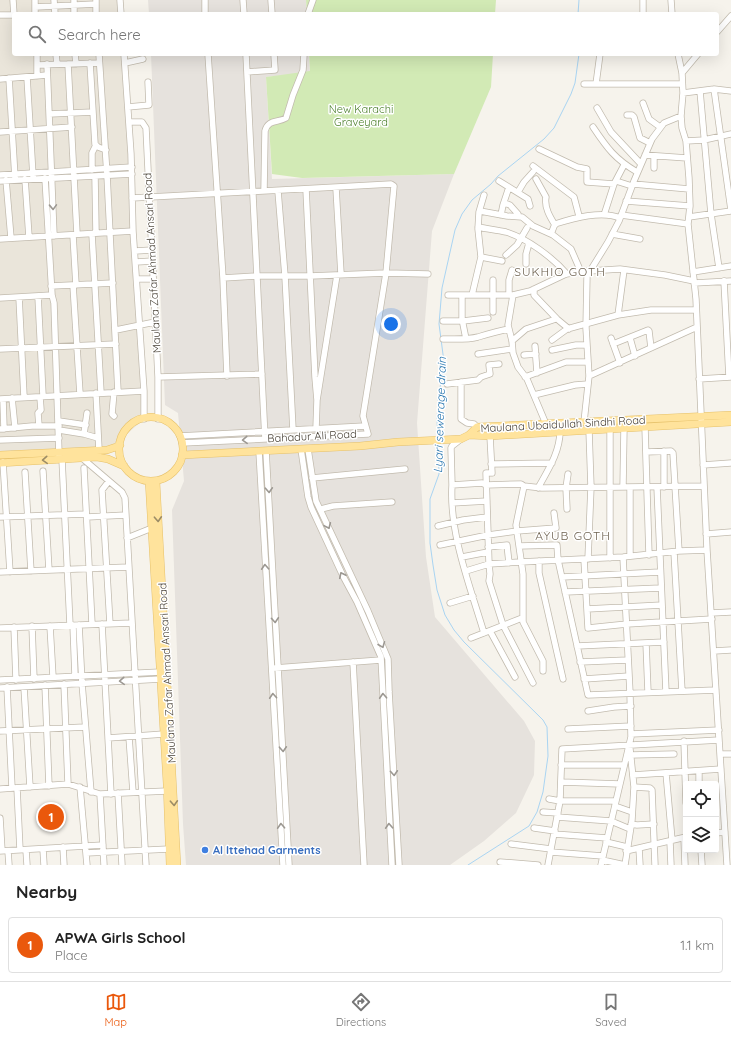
<!DOCTYPE html>
<style>
:root{--surface:#fff;--page:#f6f6f6;--text:#222;--muted:#767676;--line:#e0e0e0;--accent:#ea580c}
body{margin:0;font-family:Quicksand,sans-serif;background:var(--page);color:var(--text)}
.controls{position:absolute;right:12px;bottom:12px;display:grid;overflow:hidden;border-radius:4px;box-shadow:0 4px 16px #0002}
.controls button{width:36px;height:36px;display:grid;place-items:center;padding:0;border:0;border-bottom:1px solid var(--line);background:var(--surface);color:var(--text);font:20px sans-serif}
.you{position:absolute;left:391px;top:324px;width:14px;height:14px;margin:-10px;border:3px solid #fff;border-radius:50%;background:#1a73e8;box-shadow:0 0 0 6px #1a73e833}
.badge{display:grid;place-items:center;width:26px;height:26px;border-radius:50%;background:var(--accent);color:#fff;font-size:13px;font-weight:700}
.pin{position:absolute;translate:-50% -50%;border:2px solid #fff;box-shadow:0 1px 4px #0006}
.list{margin:0;padding:0;list-style:none}
h2{display:flex;justify-content:space-between;align-items:center;height:52px;margin:0;padding:0 16px;font-size:17px}
h2 small{font-size:13px;font-weight:400;color:var(--muted)}
.list li{display:grid;grid-template-columns:26px 1fr auto;gap:12px;align-items:center;box-sizing:border-box;height:56px;margin:0 8px 8px;padding:0 8px;border:1px solid var(--line);border-radius:4px}
.list b{display:block;font-size:15px;white-space:nowrap}
.list p{margin:0;font-size:13px;white-space:nowrap;color:var(--muted)}
.list em{font-size:13px;font-style:normal;color:var(--muted)}
.icon{flex:none;width:22px;height:22px;fill:none;stroke:currentColor;stroke-width:2;stroke-linecap:round;stroke-linejoin:round}
.map{position:relative;flex:none;width:731px;height:865px;overflow:hidden}
.search{position:absolute;background:var(--surface);box-shadow:0 4px 16px #0002;left:12px;right:12px;top:12px;height:44px;display:flex;align-items:center;gap:10px;box-sizing:border-box;padding:0 14px;border-radius:4px;color:var(--muted);font-size:15px}
.sheet{height:116px;background:var(--surface)}
nav{display:flex;justify-content:space-around;align-items:center;box-sizing:border-box;height:56px;border-top:1px solid var(--line);background:var(--surface);font-size:11px;color:var(--muted)}
nav a{display:grid;justify-items:center;gap:2px}
nav .on{color:var(--accent)}
.map>svg:first-child{display:block}
</style>
<div class="map">
<svg width="731" height="865" viewBox="0 0 731 865">
<rect width="100%" height="100%" fill="#f6f3ec"/>
<!-- residential -->
<path fill="#eae5da" d="M0 0H120L121 14H14V54H123L144 419 112 447 0 452Z"/>
<!-- industrial -->
<path fill="#e6e2dd" d="M148 0H306L307 14H149Z
M151 54H309L310 73 266 77 272 179 454 174 432 231 417 423 426 557 435 617 524 721 535 741 534 775 516 813 484 841 450 865H186L183 824 172 510 184 481 178 413 165 405Z"/>
<!-- green -->
<path fill="#d2eab5" d="M306 0H496L495 14H307Z
M309 54H493L491 87 454 174 302 178 272 174 266 77 310 71Z"/>
<g fill="none" stroke-linecap="round" stroke-linejoin="round">
<!-- stream -->
<path stroke="#a9d4f2" stroke-width="1" d="M578 14 579 0
M438 438 437 420 438 401 444 362 439 324 442 288 455 230 462 214 472 200 491 184 498 176 544 139 554 128 571 94 575 83 579 54
M438 443 439 474 430 499V543L433 565 437 590 445 615 454 630 464 642 543 720 547 727 548 756 543 792 537 812 529 826 468 865"/>
<!-- minor casing -->
<g stroke="#c2bbae" stroke-width="7">
<path id="minor" d="M13 0 14 15
M35 0V14
M54 0 55 14
M74 0V14
M96 0V14
M120 0 121 14
M205 0V14
M243 0 244 14
M271 0 272 14
M643 0V14
M671 0 672 14
M35 7 96 4
M308 14 313 0
M0 15H14
M717 32 731 16
M37 54V76
M56 54 57 64
M75 54 76 64
M99 54 107 175 118 392
M124 54 131 154 133 231 144 391V419
M208 54 223 278 227 376
M246 54 265 439
M678 54 682 73 683 93 681 116 682 128 686 141 689 178 690 206 688 224 696 299 707 550 727 865
M90 63 95 144 98 147 106 150
M125 63 143 59
M47 64 54 236
M68 64 77 234
M37 65 99 63
M247 72 275 70 274 54
M682 73 698 54
M27 77 33 176
M9 78 15 178
M0 79 47 75
M584 84H682
M596 84 600 54
M714 89 731 210
M700 91 711 214 719 268
M683 93 714 89 731 91
M643 103 649 119 660 127
M128 107 149 105 148 82
M597 108 611 132 641 164
M49 114 93 112
M627 115H632L634 117 640 138 650 143
M129 122H142L146 128 158 377V419
M593 127C607 148 615 159 637 172
M0 132 72 127
M686 141 704 140 731 134
M539 149 577 167 587 169V182L614 184
M645 155 687 158
M654 156V168
M533 166 574 197 579 216
M92 170V153L96 145
M0 175 132 167
M95 176 96 233
M45 178 52 295 54 303 59 455
M25 179 29 237
M536 179 546 197C544 207 550 217 555 225
M6 180 11 238
M0 181 132 174
M499 181 528 199 530 206
M616 181 632 186
M633 184 689 189
M336 188 341 274
M306 189 315 377 317 400
M264 191 265 131C268 119 278 123 286 118L293 95 303 70 304 54
M278 191 285 276 293 430
M518 192 524 182 533 172
M132 198 391 184 394 186 386 273 363 416 368 434 182 443
M626 201 690 206
M504 203 510 205 518 214V216
M480 211 507 216 522 217 533 226 553 235 571 249 581 272
M501 215 503 205 509 187
M604 215 614 184 624 165
M621 215 688 224
M689 217 731 211
M478 227C487 229 497 230 506 232 528 239 552 257 567 274
M92 234 101 393
M551 234 555 224C574 218 602 210 620 218
M612 234 640 239
M73 235 76 285
M0 239 133 231
M135 251 152 250
M506 255 517 245 527 228
M481 257 502 261
M136 262 153 261
M526 264V254L529 243
M693 272 731 266
M223 278 257 276H310L386 273 428 274
M137 279H153
M493 280V312
M724 281 729 377
M694 283 731 281
M73 285 80 394
M51 286 113 283
M534 289V295L557 319 569 329
M448 295H513L530 291 566 274 589 271 620 269 665 275 694 281
M462 295V319L466 339
M472 295 481 257 478 229 479 212 484 195
M509 295V280L512 270
M513 295 508 325 512 341 513 353 518 367 527 379 546 424
M38 296 43 396
M19 297 24 397
M0 298 52 295
M618 315 624 270
M443 321H463L488 318
M116 330 155 322
M611 338 620 363
M630 338 635 356
M443 339C455 339 467 340 478 337 488 334 498 331 509 329
M552 340 567 329 618 315 651 310H696
M512 341 526 329 556 319
M613 344 648 330 649 331 651 348
M535 346 537 373
M0 349 116 344
M552 350 576 345H587
M478 354 512 349
M524 355 536 354
M589 376 697 327
M158 377 262 374
M525 377 566 362H588
M699 379 731 377
M461 382V419L467 423 474 424 477 427
M447 384 478 380 481 377 490 374 489 365 499 364
M96 393 99 450
M534 395 575 385 588 384
M12 398 15 428
M0 399 144 391
M3 399 4 429
M114 416 112 414 114 392
M59 421 86 425
M584 422 589 376 586 328 587 276 608 242 619 221 634 181 652 139 664 123 681 116
M39 426 38 413 41 410 40 397
M645 427 649 555
M0 429 32 426H59
M316 429 317 400 337 275
M59 430 84 434 98 438
M84 434 87 413
M180 436 365 426
M490 436 492 473H486L489 564 490 574 489 581 503 625 533 683
M0 440 59 438
M301 449 308 497 311 507 343 576 357 602 381 657 392 865
M308 449 316 501 368 611 388 659 389 692 399 865
M259 451 283 865
M266 451 289 865
M664 451V487
M646 452 671 451 673 453 679 551
M82 458 122 492 125 498 146 865
M62 459 70 625
M3 462 10 572
M491 464 552 463
M703 465 731 463
M84 468 92 624
M43 471 49 570
M25 472 31 571
M312 478 405 469
M109 481 102 490 110 624
M452 485 451 448 452 446 461 439
M623 487 624 428
M630 487V556
M657 487 666 692
M538 488C548 470 560 452 560 431
M452 503 487 501
M321 509 333 506 392 502
M567 509 566 488 568 474
M0 517 86 514
M87 517 126 515
M438 526 463 520 487 517
M706 534 731 532
M127 538 152 528
M440 545 488 535 517 531 556 528 554 513
M519 546 557 545 558 560 588 695 716 690
M488 547 507 545 509 563
M674 552 682 691
M462 557 488 552
M610 558V429
M584 559 588 628 627 624 712 619
M588 559 591 487 589 430
M539 561V573L563 679
M466 571 489 564 520 562 623 557 679 551 707 550
M0 572 129 567
M562 577 660 572
M565 592 661 588
M450 603 473 596
M587 609 662 605
M711 613 731 612
M102 624 111 794
M73 625 75 676
M79 625 82 683 91 792
M32 626 34 679
M50 626 53 677
M14 627 16 680
M0 628 132 623
M490 631 515 677
M484 633C470 586 449 533 452 485L482 483 486 485 521 484 524 486
M471 638 522 618
M646 643 648 692
M577 646 664 642
M714 651 731 650
M353 662 364 865
M580 662 628 660
M275 668 381 660
M543 671V661L523 622V574L516 525 524 486 542 488 704 486
M584 679 629 676
M0 680 160 672
M64 684 68 784
M45 685 49 786
M7 687 12 788
M24 687 30 787
M0 688 161 679
M588 711 614 707 631 706
M568 729 631 726
M0 731 85 727
M631 734 719 730
M129 737 133 792
M108 738 164 734
M684 741 686 803
M720 754H731
M630 755 674 754
M561 765H624
M699 771V784
M666 773 672 840
M633 775 721 769
M561 782 620 784
M80 787 87 865
M634 787 650 788 652 790 655 865
M17 788 20 850
M0 789 68 784 100 794 167 791
M118 793 122 865
M100 794 104 865
M549 799 560 801H616
M615 806 632 812
M543 812 558 813
M557 817 611 821 630 829
M0 818 2 851
M631 824 637 825 654 824
M534 828 555 831
M716 833 725 832
M554 834 607 838
M684 838 685 865
M670 841 671 865
M606 842 627 847
M511 844 551 849
M63 847 64 865
M639 848 640 865
M43 849 44 865
M26 850 27 865
M701 850 702 865
M0 851 103 845
M8 851 9 865
M626 851 686 837
M551 852 603 856
M86 853 169 849
M602 860 625 865
M500 862 538 865
M548 865 560 801 562 749 719 740
M601 865 631 737 630 693 623 557
M625 865 632 820 634 787 630 749"/>
</g>
<!-- major casing -->
<g stroke="#e6c16a" stroke-width="8">
<path id="major" d="M119 449a32 32 0 1 1 64 0a32 32 0 1 1-64 0Z
M469 435 490 436 731 422
M0 455 107 450 116 447 120 445
M182 455 360 446 398 442 461 439 469 435 477 427 731 415
M0 463 97 457 108 459 124 466
M149 481 167 784 170 865
M156 481 177 865"/>
</g>
<!-- minor -->
<use href="#minor" stroke="#fff" stroke-width="5.5"/>
<!-- major -->
<use href="#major" stroke="#ffe39c" stroke-width="7"/>
</g>
<!-- one-way arrows -->
<defs><path id="oneway-chevron" d="M-2-3.5L2.5 0L-2 3.5" fill="none" stroke-width="1.6" stroke-linecap="round" stroke-linejoin="round"/></defs>
<g stroke="#9c9892">
<use href="#oneway-chevron" transform="translate(53 207) rotate(88)"/>
<use href="#oneway-chevron" transform="translate(245 440) rotate(177)"/>
<use href="#oneway-chevron" transform="translate(269 490) rotate(87)"/>
<use href="#oneway-chevron" transform="translate(328 526) rotate(66)"/>
<use href="#oneway-chevron" transform="translate(265 567) rotate(-93)"/>
<use href="#oneway-chevron" transform="translate(342 575) rotate(-116)"/>
<use href="#oneway-chevron" transform="translate(275 620) rotate(86)"/>
<use href="#oneway-chevron" transform="translate(382 645) rotate(68)"/>
<use href="#oneway-chevron" transform="translate(122 681) rotate(176)"/>
<use href="#oneway-chevron" transform="translate(273 696) rotate(-94)"/>
<use href="#oneway-chevron" transform="translate(383 696) rotate(-93)"/>
<use href="#oneway-chevron" transform="translate(283 749) rotate(87)"/>
<use href="#oneway-chevron" transform="translate(394 773) rotate(86)"/>
<use href="#oneway-chevron" transform="translate(281 826) rotate(-93)"/>
<use href="#oneway-chevron" transform="translate(389 826) rotate(-93)"/>
</g>
<g stroke="#9c8c66">
<use href="#oneway-chevron" transform="translate(45 460) rotate(176)"/>
<use href="#oneway-chevron" transform="translate(158 519) rotate(87)"/>
<use href="#oneway-chevron" transform="translate(174 803) rotate(87)"/>
</g>
<!-- markers -->
<circle fill="#3f7fe0" stroke="#fff" stroke-width="1.5" cx="205" cy="850" r="4"/>
<g text-anchor="middle" stroke-width="3" stroke-linejoin="round" paint-order="stroke">
<!-- park labels -->
<g font-size="11" fill="#4a7f2a" stroke="#fff">
<text x="361" y="113">New Karachi<tspan x="361" dy="13">Graveyard</tspan></text>
</g>
<!-- street labels -->
<g font-size="11" fill="#4b4439" stroke="#fff">
<text transform="translate(152 263) rotate(-93)" y="4">Maulana Zafar Ahmad Ansari Road</text>
<text transform="translate(563 424) rotate(-3)" y="4">Maulana Ubaidullah Sindhi Road</text>
<text transform="translate(312 436) rotate(-3)" y="4">Bahadur Ali Road</text>
<text transform="translate(167 673) rotate(-93)" y="4">Maulana Zafar Ahmad Ansari Road</text>
</g>
<!-- shop labels -->
<g font-size="11" font-weight="bold" fill="#366cbe" stroke="#fff" text-anchor="start">
<text x="213" y="854">Al Ittehad Garments</text>
</g>
<!-- neighbourhood labels -->
<g font-size="12" letter-spacing="1" fill="#6e6250" stroke="#fff">
<text x="560" y="276">SUKHIO GOTH</text>
<text x="573" y="540">AYUB GOTH</text>
</g>
<!-- water labels -->
<g font-size="12" font-style="italic" fill="#2e7ab2" stroke="#fff">
<text transform="translate(440 415) rotate(-88)" y="4">Lyari sewerage drain</text>
</g>
</g>
</svg>
<div class="controls">
<button><svg class="icon" aria-label="locate" viewBox="0 0 24 24"><circle cx="12" cy="12" r="6"/><path d="M12 2v4M12 18v4M2 12h4M18 12h4"/></svg></button>
<button><svg class="icon" aria-label="layers" viewBox="0 0 24 24"><path d="M12 4l9 5-9 5-9-5zM3 14l9 5 9-5"/></svg></button>
</div>
<div class="you"></div>
<div class="pin badge" style="left:51px;top:817px">1</div>
<div class="search"><svg class="icon" aria-label="search" viewBox="0 0 24 24"><circle cx="10" cy="10" r="6"/><path d="M15 15l6 6"/></svg>Search here</div>
</div>
<section class="sheet">
<h2>Nearby<small></small></h2>
<ul class="list">
<li><span class="badge">1</span><div><b>APWA Girls School</b><p>Place</p></div><em>1.1 km</em></li>
</ul>
</section>
<nav>
<a class="on"><svg class="icon" aria-label="map" viewBox="0 0 24 24"><path d="M3 6l6-2 6 2 6-2v14l-6 2-6-2-6 2zM9 4v14M15 6v14"/></svg>Map</a>
<a><svg class="icon" aria-label="directions" viewBox="0 0 24 24"><path d="M12 3l9 9-9 9-9-9zM9 14v-3h6M13 9l2 2-2 2"/></svg>Directions</a>
<a><svg class="icon" aria-label="saved" viewBox="0 0 24 24"><path d="M7 4h10v16l-5-4-5 4z"/></svg>Saved</a>
</nav>
